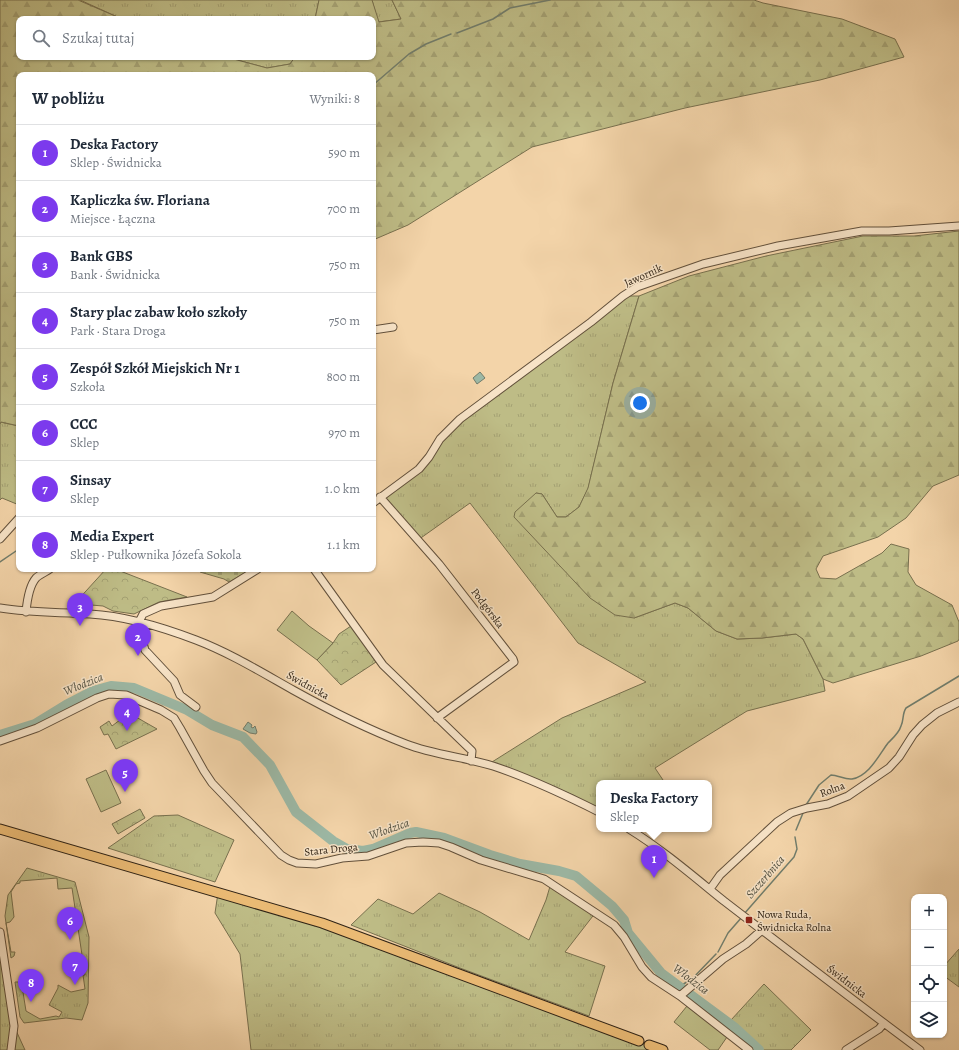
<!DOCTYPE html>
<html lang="pl">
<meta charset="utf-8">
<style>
:root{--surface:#fff;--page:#f6f6f7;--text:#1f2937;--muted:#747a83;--line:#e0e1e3;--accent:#7c3aed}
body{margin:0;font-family:Alegreya,serif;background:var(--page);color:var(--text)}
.controls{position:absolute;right:12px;bottom:12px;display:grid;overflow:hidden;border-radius:8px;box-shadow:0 1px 3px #0004}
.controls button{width:36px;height:36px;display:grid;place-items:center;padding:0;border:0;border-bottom:1px solid var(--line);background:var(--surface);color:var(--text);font:20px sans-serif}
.you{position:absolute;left:640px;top:403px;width:14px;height:14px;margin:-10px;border:3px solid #fff;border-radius:50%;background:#1a73e8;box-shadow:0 0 0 6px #1a73e833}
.badge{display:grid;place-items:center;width:26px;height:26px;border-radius:50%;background:var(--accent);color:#fff;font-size:13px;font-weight:700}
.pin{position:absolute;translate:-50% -33px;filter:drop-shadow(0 1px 2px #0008)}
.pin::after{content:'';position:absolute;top:21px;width:14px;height:12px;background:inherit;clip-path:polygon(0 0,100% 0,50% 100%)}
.popup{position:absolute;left:596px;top:780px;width:116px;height:52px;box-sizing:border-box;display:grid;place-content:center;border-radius:8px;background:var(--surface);filter:drop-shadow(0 1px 3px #0005);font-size:13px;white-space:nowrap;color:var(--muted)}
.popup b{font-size:15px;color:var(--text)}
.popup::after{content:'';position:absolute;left:50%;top:100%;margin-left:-8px;border:8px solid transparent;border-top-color:var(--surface)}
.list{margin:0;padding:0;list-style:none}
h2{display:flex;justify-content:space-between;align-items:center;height:52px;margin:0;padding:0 16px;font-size:17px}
h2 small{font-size:13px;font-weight:400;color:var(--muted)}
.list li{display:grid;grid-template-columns:26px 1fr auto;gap:12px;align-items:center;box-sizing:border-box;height:56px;padding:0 16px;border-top:1px solid var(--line)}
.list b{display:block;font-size:15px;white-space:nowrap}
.list p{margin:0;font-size:13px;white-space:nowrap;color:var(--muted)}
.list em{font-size:13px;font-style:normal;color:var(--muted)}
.icon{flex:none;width:22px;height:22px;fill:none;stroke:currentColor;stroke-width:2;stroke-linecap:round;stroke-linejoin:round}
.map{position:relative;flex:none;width:959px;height:1050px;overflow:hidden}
.search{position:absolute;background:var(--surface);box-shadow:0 1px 3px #0004;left:16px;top:16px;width:360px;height:44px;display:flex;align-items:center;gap:10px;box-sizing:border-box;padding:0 14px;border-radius:8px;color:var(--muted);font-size:15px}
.panel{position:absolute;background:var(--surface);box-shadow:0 1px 3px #0004;left:16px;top:72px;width:360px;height:500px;border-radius:8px}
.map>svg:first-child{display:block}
</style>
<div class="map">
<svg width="959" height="1050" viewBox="0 0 959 1050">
<defs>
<pattern id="grass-tufts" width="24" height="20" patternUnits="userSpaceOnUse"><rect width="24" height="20" fill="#bebc86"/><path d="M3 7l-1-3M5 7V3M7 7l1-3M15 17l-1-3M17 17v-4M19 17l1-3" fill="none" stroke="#a4a173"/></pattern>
<pattern id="forest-firs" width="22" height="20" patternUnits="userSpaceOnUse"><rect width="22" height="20" fill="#bebc86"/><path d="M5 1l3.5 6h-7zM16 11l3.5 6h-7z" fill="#a4a173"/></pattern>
<pattern id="cemetery-stones" width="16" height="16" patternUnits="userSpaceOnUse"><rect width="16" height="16" fill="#bebc86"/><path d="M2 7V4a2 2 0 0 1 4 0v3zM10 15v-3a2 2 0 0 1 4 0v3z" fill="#a4a173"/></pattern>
<pattern id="park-crowns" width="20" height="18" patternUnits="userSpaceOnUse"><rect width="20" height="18" fill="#bebc86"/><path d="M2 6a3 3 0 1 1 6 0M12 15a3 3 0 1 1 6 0" fill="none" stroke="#a4a173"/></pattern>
</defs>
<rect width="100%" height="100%" fill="#f3d4a9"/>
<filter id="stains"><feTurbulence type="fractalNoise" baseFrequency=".005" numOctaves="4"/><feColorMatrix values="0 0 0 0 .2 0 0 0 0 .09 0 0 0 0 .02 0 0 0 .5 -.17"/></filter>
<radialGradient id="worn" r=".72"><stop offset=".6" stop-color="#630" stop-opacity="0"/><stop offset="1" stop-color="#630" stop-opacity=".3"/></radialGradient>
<!-- grass -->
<path fill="url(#grass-tufts)" stroke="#78704e" d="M80 0H319L315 19H122Z
M372 0H392L401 19 378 22Z
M226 57H295L290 64 267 68Z
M623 296H639L613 383 588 489 579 507 566 517H557L542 494 536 493 634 618 675 603 688 608 716 631 737 639 762 638 796 634 803 639 823 679 825 691 747 711 655 768 665 783H599V809L573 795 492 762 562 718 646 682 578 643 470 503 418 540 380 497 419 469 440 439Z
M0 422 19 426V505L2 498 0 500Z
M178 815 234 840 215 882 108 848 154 816Z
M27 868 75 882 89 937 88 1003 82 1020 66 1018 24 1023 20 1017 15 982H18L22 986 26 1011 40 1019 56 1016 59 1017 62 1012 49 1005 58 988V985L71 992 85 989 83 975H85L72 888 58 889 57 878 20 881V883L16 884 11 892 14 917 10 922 6 923 11 952H15L14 956 11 958 5 916 8 895Z
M551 883 596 912 565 952 605 966 589 1016 460 968 351 925 378 899 413 914 439 893 480 912 529 940 546 900Z
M218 893 322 923 409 961 649 1045V1050H251L240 954 215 913Z
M0 931 14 1026 25 1050H0Z
M959 949V987L944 976V966Z
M764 984 811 1030 791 1050H759L734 1027 731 1020Z"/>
<!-- forest -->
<path fill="url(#forest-firs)" stroke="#78704e" d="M0 0H78L122 19H19V57H226L267 68 290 64 295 57H373V19H315L319 0H372L379 22 401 19 392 0H754L763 3 842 19 895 39 904 57 820 80 685 108 532 147 408 225 373 240V75H19V426L1 422 0 424Z
M959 231V475L933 486 906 518 878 537 823 556 816 569 820 578 836 579 882 553 891 544 909 549 908 572 916 585 952 605 959 622V639L958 641 921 656 833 683 823 679 803 639 796 634 762 638 737 639 716 631 688 608 675 603 634 618 615 615 590 598 514 517 515 512 536 493 542 494 557 517H566L579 507 588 488 613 383 639 296 689 276 766 256 863 236H914Z"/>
<!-- cemetery -->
<path fill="url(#cemetery-stones)" stroke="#78704e" d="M200 569H251L229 582 224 579 200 572Z"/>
<!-- park -->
<path fill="url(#park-crowns)" stroke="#78704e" d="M106 569H115L187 597 159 602 134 614 113 611 103 606 79 604 76 602Z
M351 626 376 662 341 685 317 660 333 643 339 634Z
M129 713 157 729 116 749 108 734 104 735 100 727 109 721 112 726Z
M140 809 145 818 118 834 112 824Z"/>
<!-- pitch -->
<path fill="#bebc86" stroke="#78704e" d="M292 611 309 626 333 643 317 660 277 630Z
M106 770 121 803 101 812 86 779Z
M687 1006 727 1037 718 1050H710L674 1022Z"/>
<!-- water -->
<path fill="#9cb8a5" stroke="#717d6c" d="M480 372 485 378 477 384 473 378Z
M248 722 252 725 251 727 253 728 255 726 257 732 256 734 250 733 243 729Z"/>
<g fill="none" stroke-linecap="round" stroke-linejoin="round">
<!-- stream -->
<path stroke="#717d6c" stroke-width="1.5" d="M457 33 493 19 510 8 550 0
M373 85 409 54 426 44 451 34
M0 562 19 549
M806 805 819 785 831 775C838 775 845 780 852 779 869 776 879 755 888 743 893 738 899 733 901 726 904 720 902 714 906 708L959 676
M796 830 803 813
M744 914 794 857 797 849 795 837
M718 952 728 933 742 917
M680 986 692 979 716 954"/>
<!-- river -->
<path stroke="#9cb8a5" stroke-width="10" d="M0 735 35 724 66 705 93 691 111 686 134 688 187 710 212 725 243 737 270 765 296 812 333 841 347 849 363 851 373 849 410 833 416 832 444 838 490 855 520 864 559 871 576 876 612 906 624 920 628 933 661 973 734 1027 759 1050"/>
<!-- minor casing -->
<g stroke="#62503b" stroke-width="9">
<path id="minor" d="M373 330 393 327
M380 497 439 564 513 659 514 662 437 718
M373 503 419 469 429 457 440 439 460 419 591 322 623 296 637 287 703 264 778 246 862 231H889L959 226
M0 539 19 518
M314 569 383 665 472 751 471 761
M0 608C30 613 60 612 90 614 126 616 162 627 196 640 230 653 261 672 293 690 329 710 367 729 406 744 434 755 464 757 493 766 529 778 565 795 599 812
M26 612C27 601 29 586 36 578 40 574 46 572 50 569
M139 622 143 614 161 606 213 597 258 569
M145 624 142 640 145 650 174 681 180 695 196 707
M0 741 37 728 97 698 109 694 126 695 161 710 174 718 180 728 204 771 212 783 281 855 289 860 297 863 316 864 342 858 368 856 406 843 423 842 439 843 451 847 481 860 544 879 614 925 624 937 642 967 651 977 680 996 749 1050
M629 829C663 850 693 876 724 901 789 951 854 1001 920 1050
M710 889 720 875 777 822 791 813 807 808 828 804 848 796 889 768 899 757 913 735 922 725 937 713 959 702
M0 932 14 1026 11 1050
M680 996 723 959 746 944 762 930
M846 1050 879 1029 884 1023"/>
</g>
<!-- major casing -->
<g stroke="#312416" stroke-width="11">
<path id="major" d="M0 829 322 923 639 1041
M649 1045 663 1050"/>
</g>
<!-- minor -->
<use href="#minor" stroke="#f7e3c7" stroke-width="7"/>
<!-- major -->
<use href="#major" stroke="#eaba74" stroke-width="9"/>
</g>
<!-- markers -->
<rect fill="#8f2418" stroke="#f7e3c7" stroke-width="1.5" x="745" y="916" width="8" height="8" rx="2"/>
<g text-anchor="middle" stroke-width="3" stroke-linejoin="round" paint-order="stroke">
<!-- street labels -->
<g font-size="11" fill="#312416" stroke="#f7e3c7">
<text transform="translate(643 275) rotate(-24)" y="4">Jawornik</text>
<text transform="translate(488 608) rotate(53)" y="4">Podgórska</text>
<text transform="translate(308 685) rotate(29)" y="4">Świdnicka</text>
<text transform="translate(832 789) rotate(-21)" y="4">Rolna</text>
<text transform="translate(331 849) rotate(-6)" y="4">Stara Droga</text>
<text transform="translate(847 981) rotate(37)" y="4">Świdnicka</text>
</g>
<!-- poi labels -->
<g font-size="11" fill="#312416" stroke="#f7e3c7" text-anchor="start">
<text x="757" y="918">Nowa Ruda,<tspan x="757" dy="13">Świdnicka Rolna</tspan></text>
</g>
<!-- water labels -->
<g font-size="12" font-style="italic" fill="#515041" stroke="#f7e3c7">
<text transform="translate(83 684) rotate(-22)" y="4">Włodzica</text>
<text transform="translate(389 829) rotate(-19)" y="4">Włodzica</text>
<text transform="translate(765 877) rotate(-49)" y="4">Szczerbnica</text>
<text transform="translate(691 979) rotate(37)" y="4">Włodzica</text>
</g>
</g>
<rect width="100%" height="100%" filter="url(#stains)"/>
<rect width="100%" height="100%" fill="url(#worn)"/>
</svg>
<div class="controls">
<button>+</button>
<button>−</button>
<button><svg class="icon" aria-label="locate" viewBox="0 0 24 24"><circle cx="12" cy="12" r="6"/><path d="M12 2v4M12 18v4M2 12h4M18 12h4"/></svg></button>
<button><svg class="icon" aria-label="layers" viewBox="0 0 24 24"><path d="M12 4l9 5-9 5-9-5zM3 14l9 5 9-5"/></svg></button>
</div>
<div class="you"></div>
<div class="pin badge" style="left:654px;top:878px">1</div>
<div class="popup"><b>Deska Factory</b>Sklep</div>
<div class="pin badge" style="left:138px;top:656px">2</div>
<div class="pin badge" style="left:80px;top:626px">3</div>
<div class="pin badge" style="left:127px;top:731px">4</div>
<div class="pin badge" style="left:125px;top:792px">5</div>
<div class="pin badge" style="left:70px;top:940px">6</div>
<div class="pin badge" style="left:75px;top:985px">7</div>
<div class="pin badge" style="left:31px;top:1002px">8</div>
<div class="search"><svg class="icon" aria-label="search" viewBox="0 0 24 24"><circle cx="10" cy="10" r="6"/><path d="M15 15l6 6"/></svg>Szukaj tutaj</div>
<section class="panel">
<h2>W pobliżu<small>Wyniki: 8</small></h2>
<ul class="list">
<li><span class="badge">1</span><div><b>Deska Factory</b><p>Sklep · Świdnicka</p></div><em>590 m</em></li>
<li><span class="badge">2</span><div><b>Kapliczka św. Floriana</b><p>Miejsce · Łączna</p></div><em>700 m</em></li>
<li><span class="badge">3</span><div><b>Bank GBS</b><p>Bank · Świdnicka</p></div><em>750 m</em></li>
<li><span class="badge">4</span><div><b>Stary plac zabaw koło szkoły</b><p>Park · Stara Droga</p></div><em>750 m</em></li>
<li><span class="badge">5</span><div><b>Zespół Szkół Miejskich Nr 1</b><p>Szkoła</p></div><em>800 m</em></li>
<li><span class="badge">6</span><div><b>CCC</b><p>Sklep</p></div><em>970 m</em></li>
<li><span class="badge">7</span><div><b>Sinsay</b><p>Sklep</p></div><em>1.0 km</em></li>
<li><span class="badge">8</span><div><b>Media Expert</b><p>Sklep · Pułkownika Józefa Sokola</p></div><em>1.1 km</em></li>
</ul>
</section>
</div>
